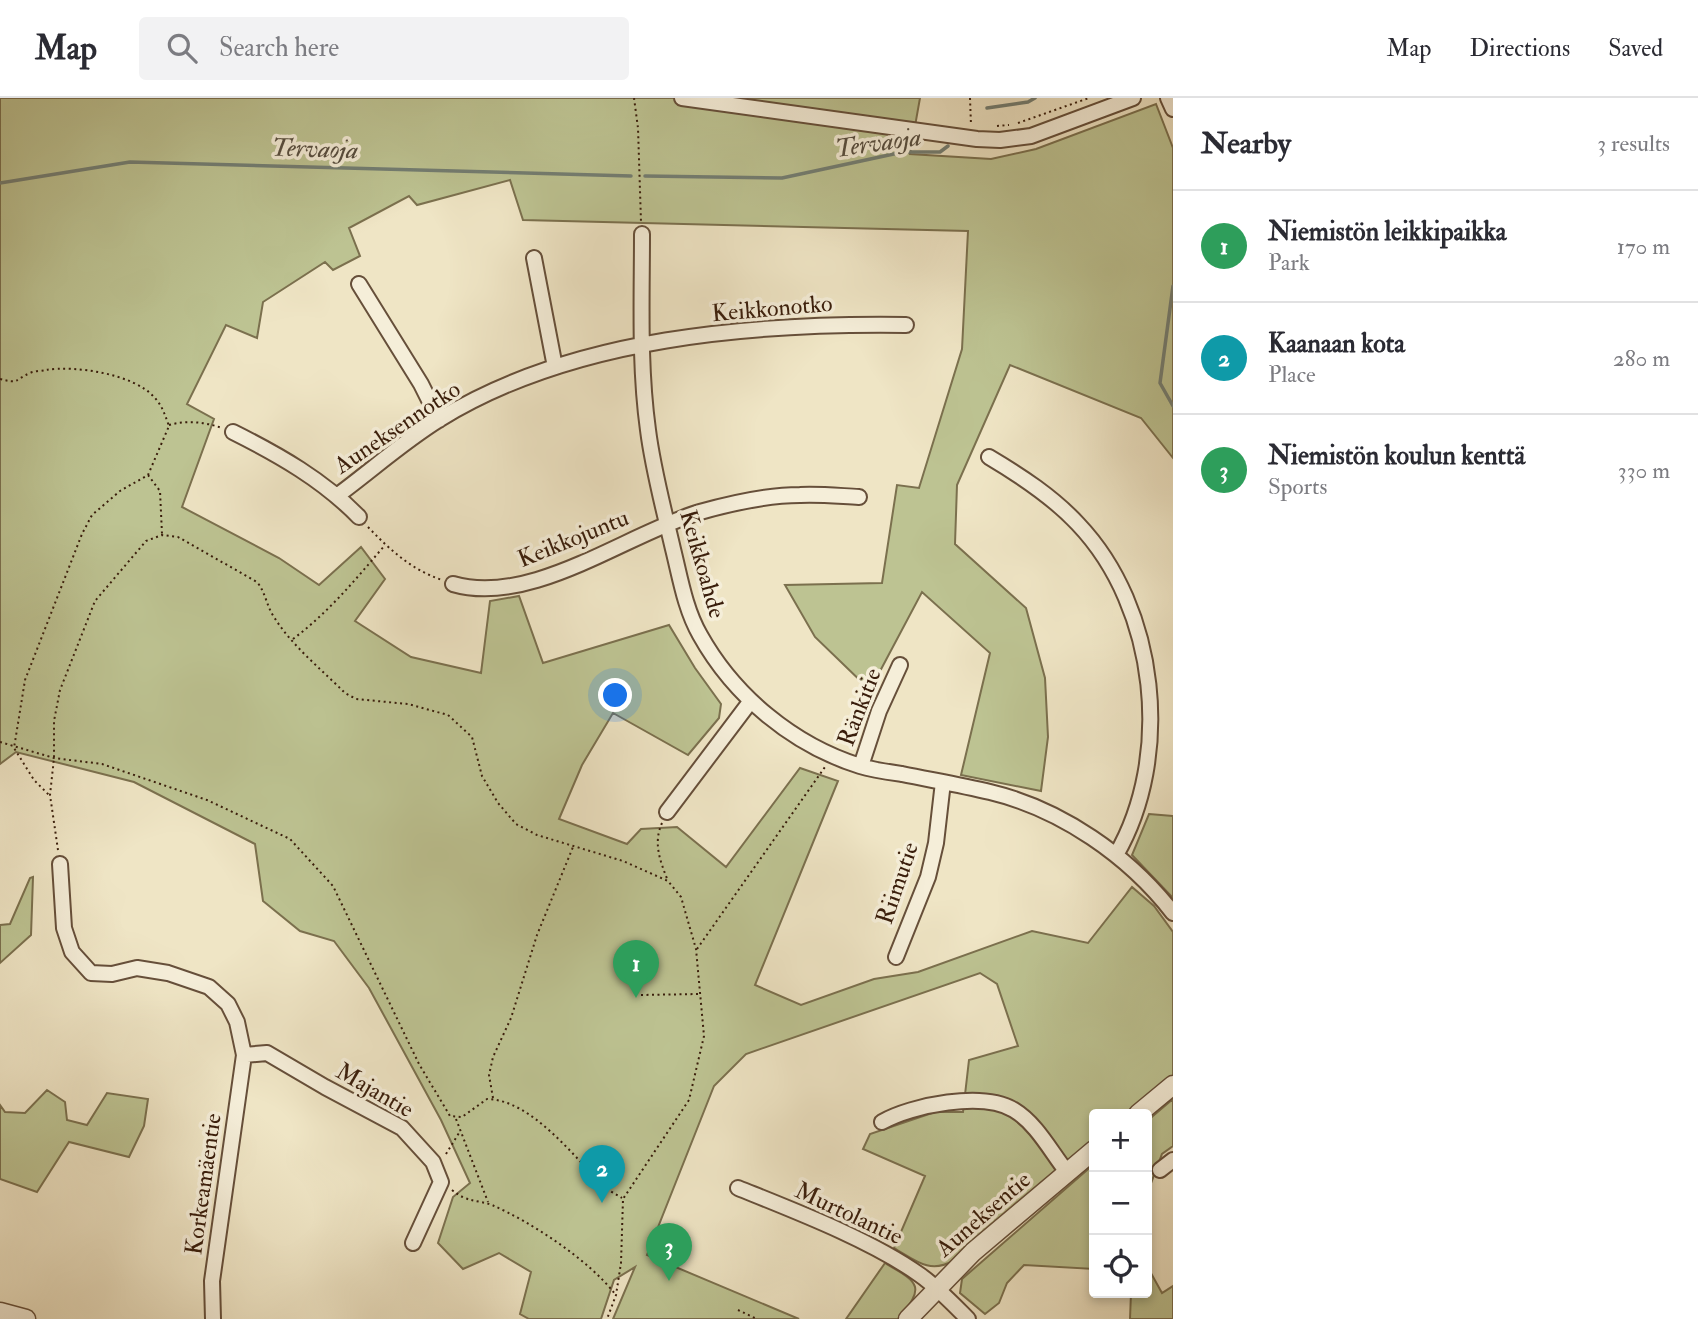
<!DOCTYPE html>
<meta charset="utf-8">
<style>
:root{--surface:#fff;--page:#f2f2f3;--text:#2b2b33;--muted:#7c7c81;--line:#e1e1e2;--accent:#7c3aed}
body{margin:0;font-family:"IM FELL Double Pica",serif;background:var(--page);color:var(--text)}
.controls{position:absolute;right:21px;bottom:21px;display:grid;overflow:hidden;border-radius:7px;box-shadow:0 4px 10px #0003}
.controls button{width:63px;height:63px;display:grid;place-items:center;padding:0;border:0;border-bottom:2px solid var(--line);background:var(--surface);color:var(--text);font:35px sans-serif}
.you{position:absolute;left:616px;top:598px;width:24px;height:24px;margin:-18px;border:5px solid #fff;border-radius:50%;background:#1a73e8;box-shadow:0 0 0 10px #1a73e833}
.badge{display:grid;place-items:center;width:46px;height:46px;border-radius:50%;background:var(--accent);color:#fff;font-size:23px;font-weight:700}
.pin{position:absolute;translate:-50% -58px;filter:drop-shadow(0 2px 4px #0008)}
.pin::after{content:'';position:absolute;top:37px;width:24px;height:21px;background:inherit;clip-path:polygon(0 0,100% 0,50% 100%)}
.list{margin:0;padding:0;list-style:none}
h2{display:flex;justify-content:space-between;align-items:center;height:91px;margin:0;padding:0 28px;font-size:30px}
h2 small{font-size:23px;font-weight:400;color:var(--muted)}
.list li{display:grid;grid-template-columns:46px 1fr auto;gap:21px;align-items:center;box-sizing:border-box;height:112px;padding:0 28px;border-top:2px solid var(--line)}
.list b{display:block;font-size:26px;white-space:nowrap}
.list p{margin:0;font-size:23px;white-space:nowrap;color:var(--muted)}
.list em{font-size:23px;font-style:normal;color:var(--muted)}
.icon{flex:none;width:38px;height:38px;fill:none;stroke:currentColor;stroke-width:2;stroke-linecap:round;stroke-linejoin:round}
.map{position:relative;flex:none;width:1173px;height:1221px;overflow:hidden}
header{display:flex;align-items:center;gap:42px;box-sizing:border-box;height:98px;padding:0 35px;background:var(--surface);border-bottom:2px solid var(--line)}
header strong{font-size:33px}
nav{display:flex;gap:38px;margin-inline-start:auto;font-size:24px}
.search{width:490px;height:63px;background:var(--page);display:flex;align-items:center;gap:18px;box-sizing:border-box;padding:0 24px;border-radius:7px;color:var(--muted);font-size:26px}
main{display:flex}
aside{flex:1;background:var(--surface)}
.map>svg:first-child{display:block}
</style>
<header>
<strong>Map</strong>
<div class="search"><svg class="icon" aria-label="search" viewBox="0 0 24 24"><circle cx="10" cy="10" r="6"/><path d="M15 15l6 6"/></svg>Search here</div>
<nav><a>Map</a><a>Directions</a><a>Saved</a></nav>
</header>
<main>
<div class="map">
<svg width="1173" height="1221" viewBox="0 0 1173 1221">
<rect width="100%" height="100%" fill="#efe5c5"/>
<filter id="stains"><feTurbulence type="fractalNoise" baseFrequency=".00286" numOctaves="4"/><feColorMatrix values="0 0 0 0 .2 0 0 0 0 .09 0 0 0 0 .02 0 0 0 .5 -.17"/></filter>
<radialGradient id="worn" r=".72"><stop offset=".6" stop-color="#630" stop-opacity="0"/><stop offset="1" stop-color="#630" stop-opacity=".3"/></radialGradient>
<!-- green -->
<path fill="#bdc392" stroke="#7b704e" stroke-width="2" d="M0 0H920L910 56 991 61 1036 51 1156 6 1173 50V360L1141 320 1010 267 957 387 955 446 1026 510 1045 580 1048 639 1041 693 961 677 990 555 922 494 870 592 815 539 785 487 882 485 897 387 919 390 962 251 968 133 523 122 510 82 417 107 409 98 349 130 360 158 333 172 325 164 263 204 257 240 226 227 187 306 214 321 182 409 279 460 319 487 361 449 385 481 355 523 411 559 481 575 490 503 519 498 543 565 669 527 695 570 721 606 719 620 688 657 613 615 582 667 559 721 627 746 641 731 677 729 726 769 800 670 838 683 755 887 801 907 874 881 918 874 1032 833 1088 845 1132 789 1154 808 1173 834V977L1126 1016H1094V1043L953 1163C929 1176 915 1162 894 1150L925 1078 863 1051 870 1036 935 1014H963L969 962 1018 948 997 886 980 875 746 956 714 988 647 1157 799 1221H613L635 1169 614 1182 601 1221H529L520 1216 531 1174 499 1155 463 1171 438 1145 453 1099 470 1085 441 1022 369 890 334 843 300 833 263 803 255 746 134 684 16 654 0 666Z
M1149 716 1173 718V800L1132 757Z
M33 779 31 837 0 865V827L10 826 30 780Z
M47 992 65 1004 67 1022 87 1027 107 995 148 1001 144 1028 129 1059 69 1044 37 1094 0 1081V1007L5 1014 25 1015Z
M1173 1001V1048L1162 1056 1147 1096V1023Z
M1094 1066V1171L1024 1167 1007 1185 999 1205 985 1216 960 1195 962 1181Z
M885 1165C919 1185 926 1188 898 1221H846Z
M1147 1168 1162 1195 1173 1188V1221H1130L1131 1195H1147Z"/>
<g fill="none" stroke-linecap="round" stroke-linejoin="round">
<!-- stream -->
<path stroke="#737e73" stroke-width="3.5" d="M987 10 1028 4 1035 0
M645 78 782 80 903 54H940L948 48
M0 85 130 64 631 78
M1173 188 1160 285 1173 308"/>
<!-- minor casing -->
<g stroke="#664f3a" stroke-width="18">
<path id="minor" d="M682 0 977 41 1000 42 1031 38 1133 0
M1168 0 1173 11
M642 136C642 200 639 267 648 332 653 372 664 412 673 451 680 479 685 511 700 537 734 598 793 647 860 668 873 672 888 674 902 676 931 682 961 687 990 694 1061 711 1129 758 1173 815
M534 160 555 269
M359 186 421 286 439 322
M233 334C279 357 323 382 359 419
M989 359C1021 378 1053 399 1078 426 1158 510 1173 659 1116 757
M338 397C372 372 404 343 440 321 573 239 754 225 906 227
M453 486C531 509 626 436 700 414 732 405 766 397 800 397 819 396 839 398 859 399
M861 668 879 613 900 567
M667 714 750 604
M60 766 64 830 72 854 91 875 112 876 137 870 168 875 209 889 228 906 237 924 244 957 212 1183 213 1221
M896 859 928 779 936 745 943 684
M244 957 267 955 325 989 402 1030 433 1064 441 1084 413 1145
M882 1024C912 1007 983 993 1014 1012 1037 1026 1051 1054 1067 1074
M1160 1072 1173 1062
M738 1090C795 1113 871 1142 920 1177 937 1189 953 1206 968 1221"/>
</g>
<!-- tertiary casing -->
<g stroke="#664f3a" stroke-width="21">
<path id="tertiary" d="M1138 1016 1173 987
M0 1214 26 1221
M908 1221 973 1154 1094 1052"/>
</g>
<!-- path -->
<path stroke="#391d0b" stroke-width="2" stroke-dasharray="2 3.5" stroke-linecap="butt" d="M634 0 638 30 641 124
M970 0 971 27
M1018 25 1089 0
M997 28 1009 27
M0 281C20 286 14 282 30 275 34 273 41 273 46 272 74 267 134 276 154 299 162 307 165 317 169 328L148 377 120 393 92 417 82 436 25 582 14 650 34 682 49 697
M169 327C187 322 205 324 222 330
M148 377 160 393 162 436
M368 429C390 452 412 472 442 482
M293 541C329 514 356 481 385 447
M0 644 54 660 102 666 207 702 290 741 333 788 419 966 450 1018 462 1019 487 1001C533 1002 575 1061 607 1091L622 1100
M662 725C653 745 660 763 668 783
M58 752 50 697 54 660V623L60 592 95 503 146 443 162 437 178 439 257 484C266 495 266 507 274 519 292 548 321 571 345 595L356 601 408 606 448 617 472 639 482 678 498 705 516 726 537 737 623 763 668 783 681 799 696 851 704 938 689 1002 623 1101 621 1165 616 1197 607 1221
M697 851 825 669
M641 897 699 896
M493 1000 489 977 493 959 511 920 537 837 573 749
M456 1021 488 1104
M446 1056 459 1035
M452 1092C468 1105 475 1101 492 1107 531 1124 589 1162 615 1196
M738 1212 757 1221"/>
<!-- minor -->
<use href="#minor" stroke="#f5eed9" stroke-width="14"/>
<!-- tertiary -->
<use href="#tertiary" stroke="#f5eed9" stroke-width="18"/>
</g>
<g text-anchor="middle" stroke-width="7" stroke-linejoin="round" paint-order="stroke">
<!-- street labels -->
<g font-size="24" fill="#391d0b" stroke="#f5eed9">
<text transform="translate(772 210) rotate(-5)" y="8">Keikkonotko</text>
<text transform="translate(397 329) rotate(-34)" y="8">Auneksennotko</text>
<text transform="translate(573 440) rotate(-22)" y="8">Keikkojuntu</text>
<text transform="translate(703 466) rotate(74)" y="8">Keikkoahde</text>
<text transform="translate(859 609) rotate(-69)" y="8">Ränkitie</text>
<text transform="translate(897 785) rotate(-71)" y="8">Riimutie</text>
<text transform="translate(375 992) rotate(30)" y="8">Majantie</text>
<text transform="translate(203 1086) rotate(-82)" y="8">Korkeamäentie</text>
<text transform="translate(849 1115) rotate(25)" y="8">Murtolantie</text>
<text transform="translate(983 1116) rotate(-41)" y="8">Auneksentie</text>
</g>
<!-- water labels -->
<g font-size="26" font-style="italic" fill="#564d3f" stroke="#f5eed9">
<text transform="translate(878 44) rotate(-8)" y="9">Tervaoja</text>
<text transform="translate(315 50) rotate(2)" y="9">Tervaoja</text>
</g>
</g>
<rect width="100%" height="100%" filter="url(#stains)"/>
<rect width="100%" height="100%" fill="url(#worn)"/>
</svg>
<div class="controls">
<button>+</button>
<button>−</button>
<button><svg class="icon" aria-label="locate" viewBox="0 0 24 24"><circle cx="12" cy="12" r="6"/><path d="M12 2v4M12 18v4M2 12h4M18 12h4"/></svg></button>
</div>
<div class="you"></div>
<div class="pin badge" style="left:636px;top:900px;background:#2e9e5b">1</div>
<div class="pin badge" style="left:602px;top:1105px;background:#0f9aa8">2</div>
<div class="pin badge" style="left:669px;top:1183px;background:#2e9e5b">3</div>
</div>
<aside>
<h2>Nearby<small>3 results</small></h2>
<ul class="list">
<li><span class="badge" style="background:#2e9e5b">1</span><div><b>Niemistön leikkipaikka</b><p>Park</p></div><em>170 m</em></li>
<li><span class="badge" style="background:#0f9aa8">2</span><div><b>Kaanaan kota</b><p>Place</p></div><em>280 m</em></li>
<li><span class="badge" style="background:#2e9e5b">3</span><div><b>Niemistön koulun kenttä</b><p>Sports</p></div><em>330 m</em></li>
</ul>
</aside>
</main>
